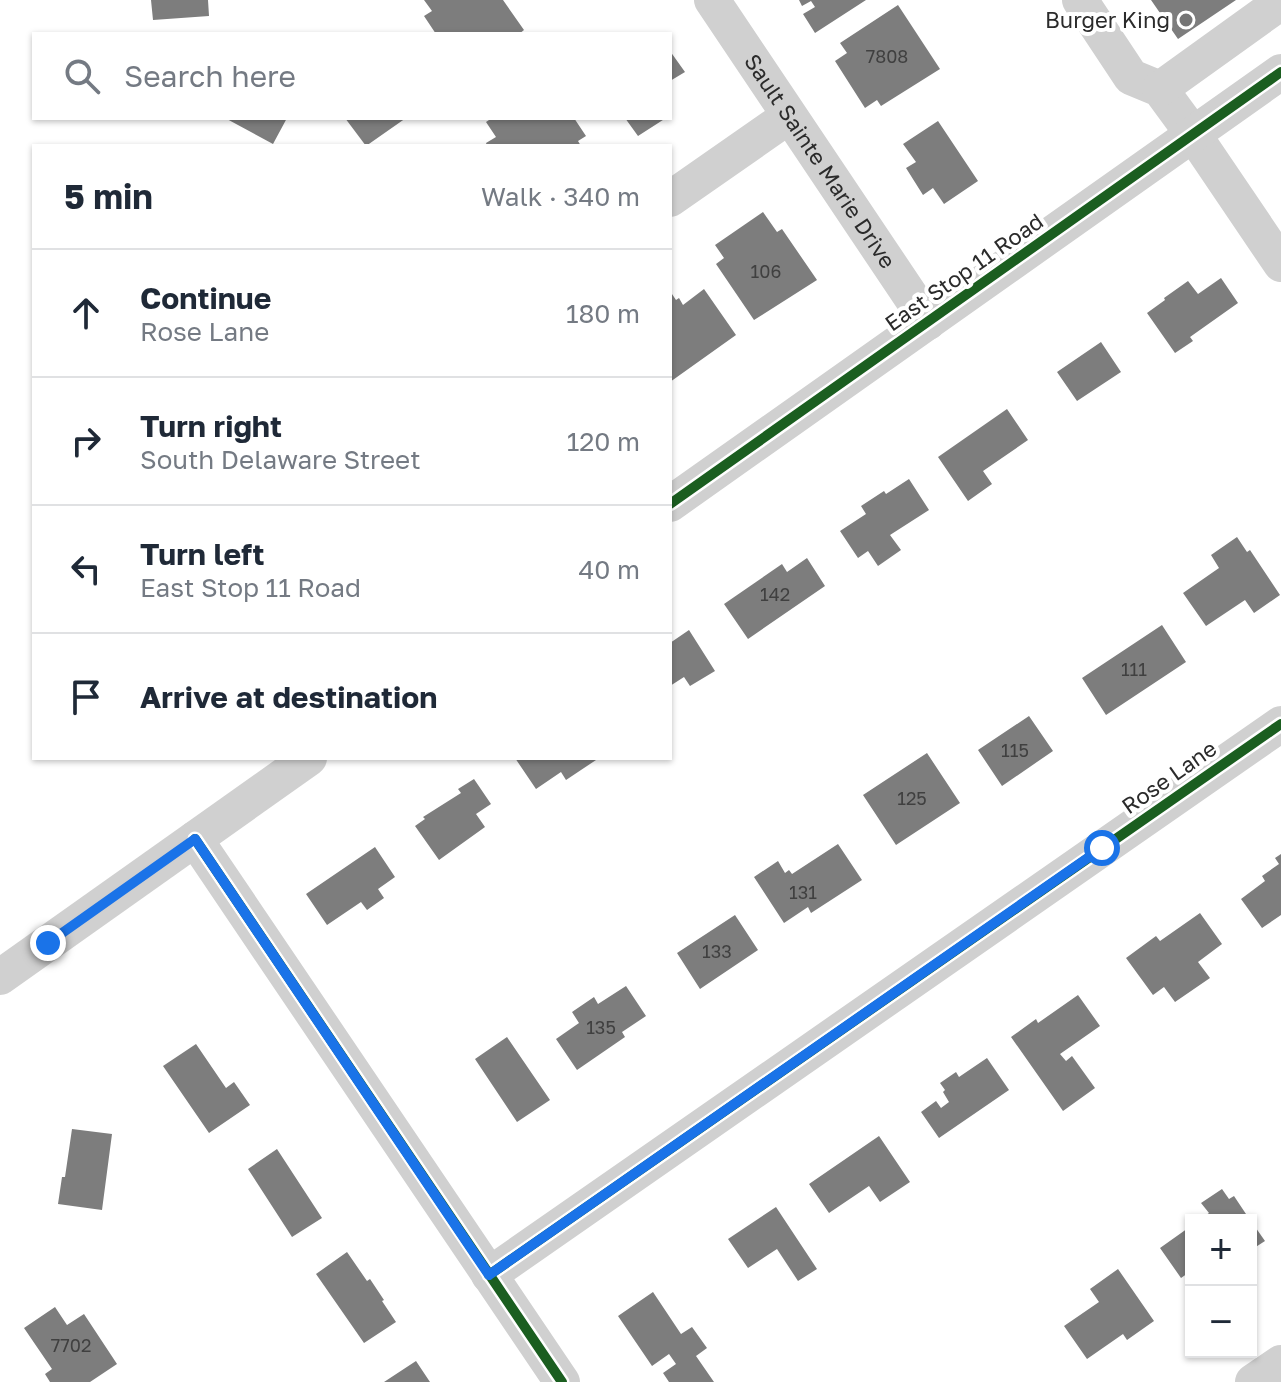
<!DOCTYPE html>
<meta charset="utf-8">
<style>
:root{--surface:#fff;--page:#f6f6f7;--text:#1f2937;--muted:#747a83;--line:#e0e1e3}
body{margin:0;font-family:"Golos Text",sans-serif;background:var(--page);color:var(--text)}
.controls{position:absolute;right:24px;bottom:24px;display:grid;overflow:hidden;border-radius:0px;box-shadow:0 2px 6px #0004}
.controls button{width:72px;height:72px;display:grid;place-items:center;padding:0;border:0;border-bottom:2px solid var(--line);background:var(--surface);color:var(--text);font:40px sans-serif}
.stop{position:absolute;width:24px;height:24px;margin:-18px;border:6px solid #1a73e8;border-radius:50%;background:#fff}
.stop.end{background:#1a73e8;border-color:#fff;box-shadow:0 2px 8px #0008}
.list{margin:0;padding:0;list-style:none}
h2{display:flex;justify-content:space-between;align-items:center;height:104px;margin:0;padding:0 32px;font-size:34px}
h2 small{font-size:26px;font-weight:400;color:var(--muted)}
.list li{display:grid;grid-template-columns:52px 1fr auto;gap:24px;align-items:center;box-sizing:border-box;height:128px;padding:0 32px;border-top:2px solid var(--line)}
.list b{display:block;font-size:30px;white-space:nowrap}
.list p{margin:0;font-size:26px;white-space:nowrap;color:var(--muted)}
.list em{font-size:26px;font-style:normal;color:var(--muted)}
.icon{flex:none;width:44px;height:44px;fill:none;stroke:currentColor;stroke-width:2;stroke-linecap:round;stroke-linejoin:round}
.map{position:relative;flex:none;width:1281px;height:1382px;overflow:hidden}
.search{position:absolute;background:var(--surface);box-shadow:0 2px 6px #0004;left:32px;top:32px;width:640px;height:88px;display:flex;align-items:center;gap:20px;box-sizing:border-box;padding:0 28px;border-radius:0px;color:var(--muted);font-size:30px}
.panel{position:absolute;background:var(--surface);box-shadow:0 2px 6px #0004;left:32px;top:144px;width:640px;height:616px;border-radius:0px}
.map>svg:first-child{display:block}
</style>
<div class="map">
<svg width="1281" height="1382" viewBox="0 0 1281 1382">
<rect width="100%" height="100%" fill="#fff"/>
<!-- building -->
<path fill="#7d7d7d" d="M151 0H208L209 16 153 20Z
M424 0H503L524 30 519 34H436L424 16 432 11Z
M799 0H866L815 33 803 14 815 7 811 1 802 6Z
M1151 0H1236L1178 39Z
M898 5 940 69 881 106 877 100 865 108 835 61 847 53 840 43Z
M670 51 685 72 670 81Z
M225 118H287L273 144Z
M345 118H406L366 146Z
M492 118H574L586 136 578 141 581 146H487L486 143 496 137 486 122Z
M625 118H666L638 136Z
M938 121 978 181 944 204 933 188 923 195 906 168 916 162 903 144Z
M763 212 777 232 782 229 817 280 754 320 716 264 724 258 715 245Z
M1221 278 1238 303 1190 337 1193 341 1175 353 1147 313 1165 300 1164 298 1188 281 1198 294Z
M704 289 736 335 670 382V291L676 300 679 298 683 305Z
M1101 342 1121 372 1077 401 1057 372Z
M1007 409 1028 440 983 471 992 484 968 501 938 457Z
M909 479 929 510 890 535 901 550 878 566 868 551 858 558 840 531 866 514 861 506 884 491 886 494Z
M1237 537 1247 552 1250 550 1280 595 1254 613 1245 600 1206 626 1183 593 1219 568 1211 555Z
M807 558 825 586 748 639 724 604 782 564 787 572Z
M1162 625 1186 662 1106 715 1082 678Z
M689 630 715 671 690 686 684 677 670 686V643Z
M1029 716 1053 751 1002 786 978 750Z
M927 753 960 803 896 845 863 795Z
M515 758H599L566 780 561 772 536 789Z
M474 779 491 804 476 814 485 827 439 860 415 826 425 819 423 817 461 793 458 789Z
M838 844 862 880 811 913 808 907 784 923 754 877 778 861 785 873 789 870 792 874Z
M375 847 395 877 378 889 384 898 367 910 361 902 327 925 306 894Z
M1281 854V915L1262 928 1241 899 1265 881 1262 876 1279 864 1275 858Z
M1200 913 1222 944 1198 962 1210 978 1175 1002 1164 987 1153 995 1126 958 1156 936 1160 941Z
M735 915 758 950 700 989 677 953Z
M626 986 646 1016 622 1032 625 1037 577 1070 556 1039 579 1023 572 1012 594 997 598 1004Z
M1078 995 1100 1026 1060 1054 1066 1061 1072 1056 1095 1088 1063 1111 1011 1037 1036 1019 1038 1023Z
M507 1037 550 1100 517 1122 475 1059Z
M196 1044 226 1088 234 1082 250 1105 209 1133 163 1066Z
M987 1058 1009 1090 939 1138 921 1112 936 1101 941 1108 949 1102 943 1092 945 1090 940 1083 956 1072 959 1077Z
M72 1129 112 1134 102 1210 58 1204 62 1177H65Z
M879 1136 910 1182 880 1202 869 1186 829 1213 809 1184Z
M277 1149 322 1218 292 1237 248 1169Z
M1222 1189 1229 1199 1234 1196 1250 1220H1199L1209 1213 1201 1203Z
M776 1207 817 1269 798 1281 777 1249 748 1268 728 1239Z
M1251 1221 1265 1241 1251 1250Z
M1191 1226V1271L1181 1278 1160 1248Z
M347 1252 367 1281 370 1279 384 1300 382 1301 396 1322 364 1343 316 1274Z
M1118 1269 1154 1321 1127 1340 1123 1334 1087 1359 1064 1326 1099 1302 1090 1289Z
M653 1292 681 1334 692 1327 707 1348 696 1356 714 1382H669L663 1373 676 1364 669 1354 652 1366 618 1316Z
M55 1307 67 1325 84 1314 117 1364 90 1382H50L45 1374 52 1369 24 1328Z
M416 1361 430 1382H384Z"/>
<g fill="none" stroke-linecap="round" stroke-linejoin="round">
<!-- minor -->
<g stroke="#d0d0d0" stroke-width="36">
<path id="s1" d="M712 0 928 322"/>
<path d="M1080 0 1131 77 1160 89 1193 134 1281 264"/>
<path d="M1160 89 1281 2"/>
<path d="M670 199 789 116"/>
<path d="M670 504 1281 72"/>
<path d="M195 839 562 1382"/>
<path d="M0 977 309 758"/>
<path d="M489 1275 1281 724"/>
<path d="M1253 1382 1281 1363"/>
</g>
<!-- cycleway casing -->
<g stroke="#fff" stroke-width="15">
<path id="cycleway" d="M670 504 1281 72
M195 839 562 1382
M489 1275 1281 724"/>
</g>
<!-- cycleway -->
<use href="#cycleway" stroke="#1b5e20" stroke-width="10"/>
</g>
<g fill="none" stroke-linecap="round" stroke-linejoin="round">
<!-- route -->
<path stroke="#1a73e8" stroke-width="10" d="M48 943 195 839 489 1275 1102 848"/>
</g>
<!-- markers -->
<circle fill="#757575" stroke="#fff" stroke-width="3" cx="1186" cy="20" r="8"/>
<g text-anchor="middle" stroke-width="8" stroke-linejoin="round" paint-order="stroke">
<!-- number labels -->
<g font-size="18" fill="#404040">
<text x="887" y="63">7808</text>
<text x="766" y="278">106</text>
<text x="775" y="601">142</text>
<text x="1134" y="676">111</text>
<text x="1015" y="757">115</text>
<text x="912" y="805">125</text>
<text x="803" y="899">131</text>
<text x="717" y="958">133</text>
<text x="601" y="1034">135</text>
<text x="71" y="1352">7702</text>
</g>
<!-- poi labels -->
<g font-size="22" fill="#2b2b2b" stroke="#fff" text-anchor="end">
<text x="1170" y="28">Burger King</text>
</g>
<!-- street labels -->
<g font-size="22" fill="#2b2b2b" stroke="#fff">
<text dy="8" stroke="none"><textPath href="#s1" startOffset="194">Sault Sainte Marie Drive</textPath></text>
<text transform="translate(964 272) rotate(-35)" y="8">East Stop 11 Road</text>
<text transform="translate(1169 777) rotate(-35)" y="8">Rose Lane</text>
</g>
</g>
</svg>
<div class="controls">
<button>+</button>
<button>−</button>
</div>
<div class="stop" style="left:1102px;top:848px"></div>
<div class="stop end" style="left:48px;top:943px"></div>
<div class="search"><svg class="icon" aria-label="search" viewBox="0 0 24 24"><circle cx="10" cy="10" r="6"/><path d="M15 15l6 6"/></svg>Search here</div>
<section class="panel">
<h2>5 min<small>Walk · 340 m</small></h2>
<ul class="list">
<li><svg class="icon" aria-label="ahead" viewBox="0 0 24 24"><path d="M12 20V5M6 11l6-6 6 6"/></svg><div><b>Continue</b><p>Rose Lane</p></div><em>180 m</em></li>
<li><svg class="icon" aria-label="right" viewBox="0 0 24 24"><path d="M7 20v-9h11M14 6l5 5-5 5"/></svg><div><b>Turn right</b><p>South Delaware Street</p></div><em>120 m</em></li>
<li><svg class="icon" aria-label="left" viewBox="0 0 24 24"><path d="M17 20v-9H6M10 6l-5 5 5 5"/></svg><div><b>Turn left</b><p>East Stop 11 Road</p></div><em>40 m</em></li>
<li><svg class="icon" aria-label="arrive" viewBox="0 0 24 24"><path d="M6 21V4h12l-3 4 3 4H6"/></svg><div><b>Arrive at destination</b></div></li>
</ul>
</section>
</div>
